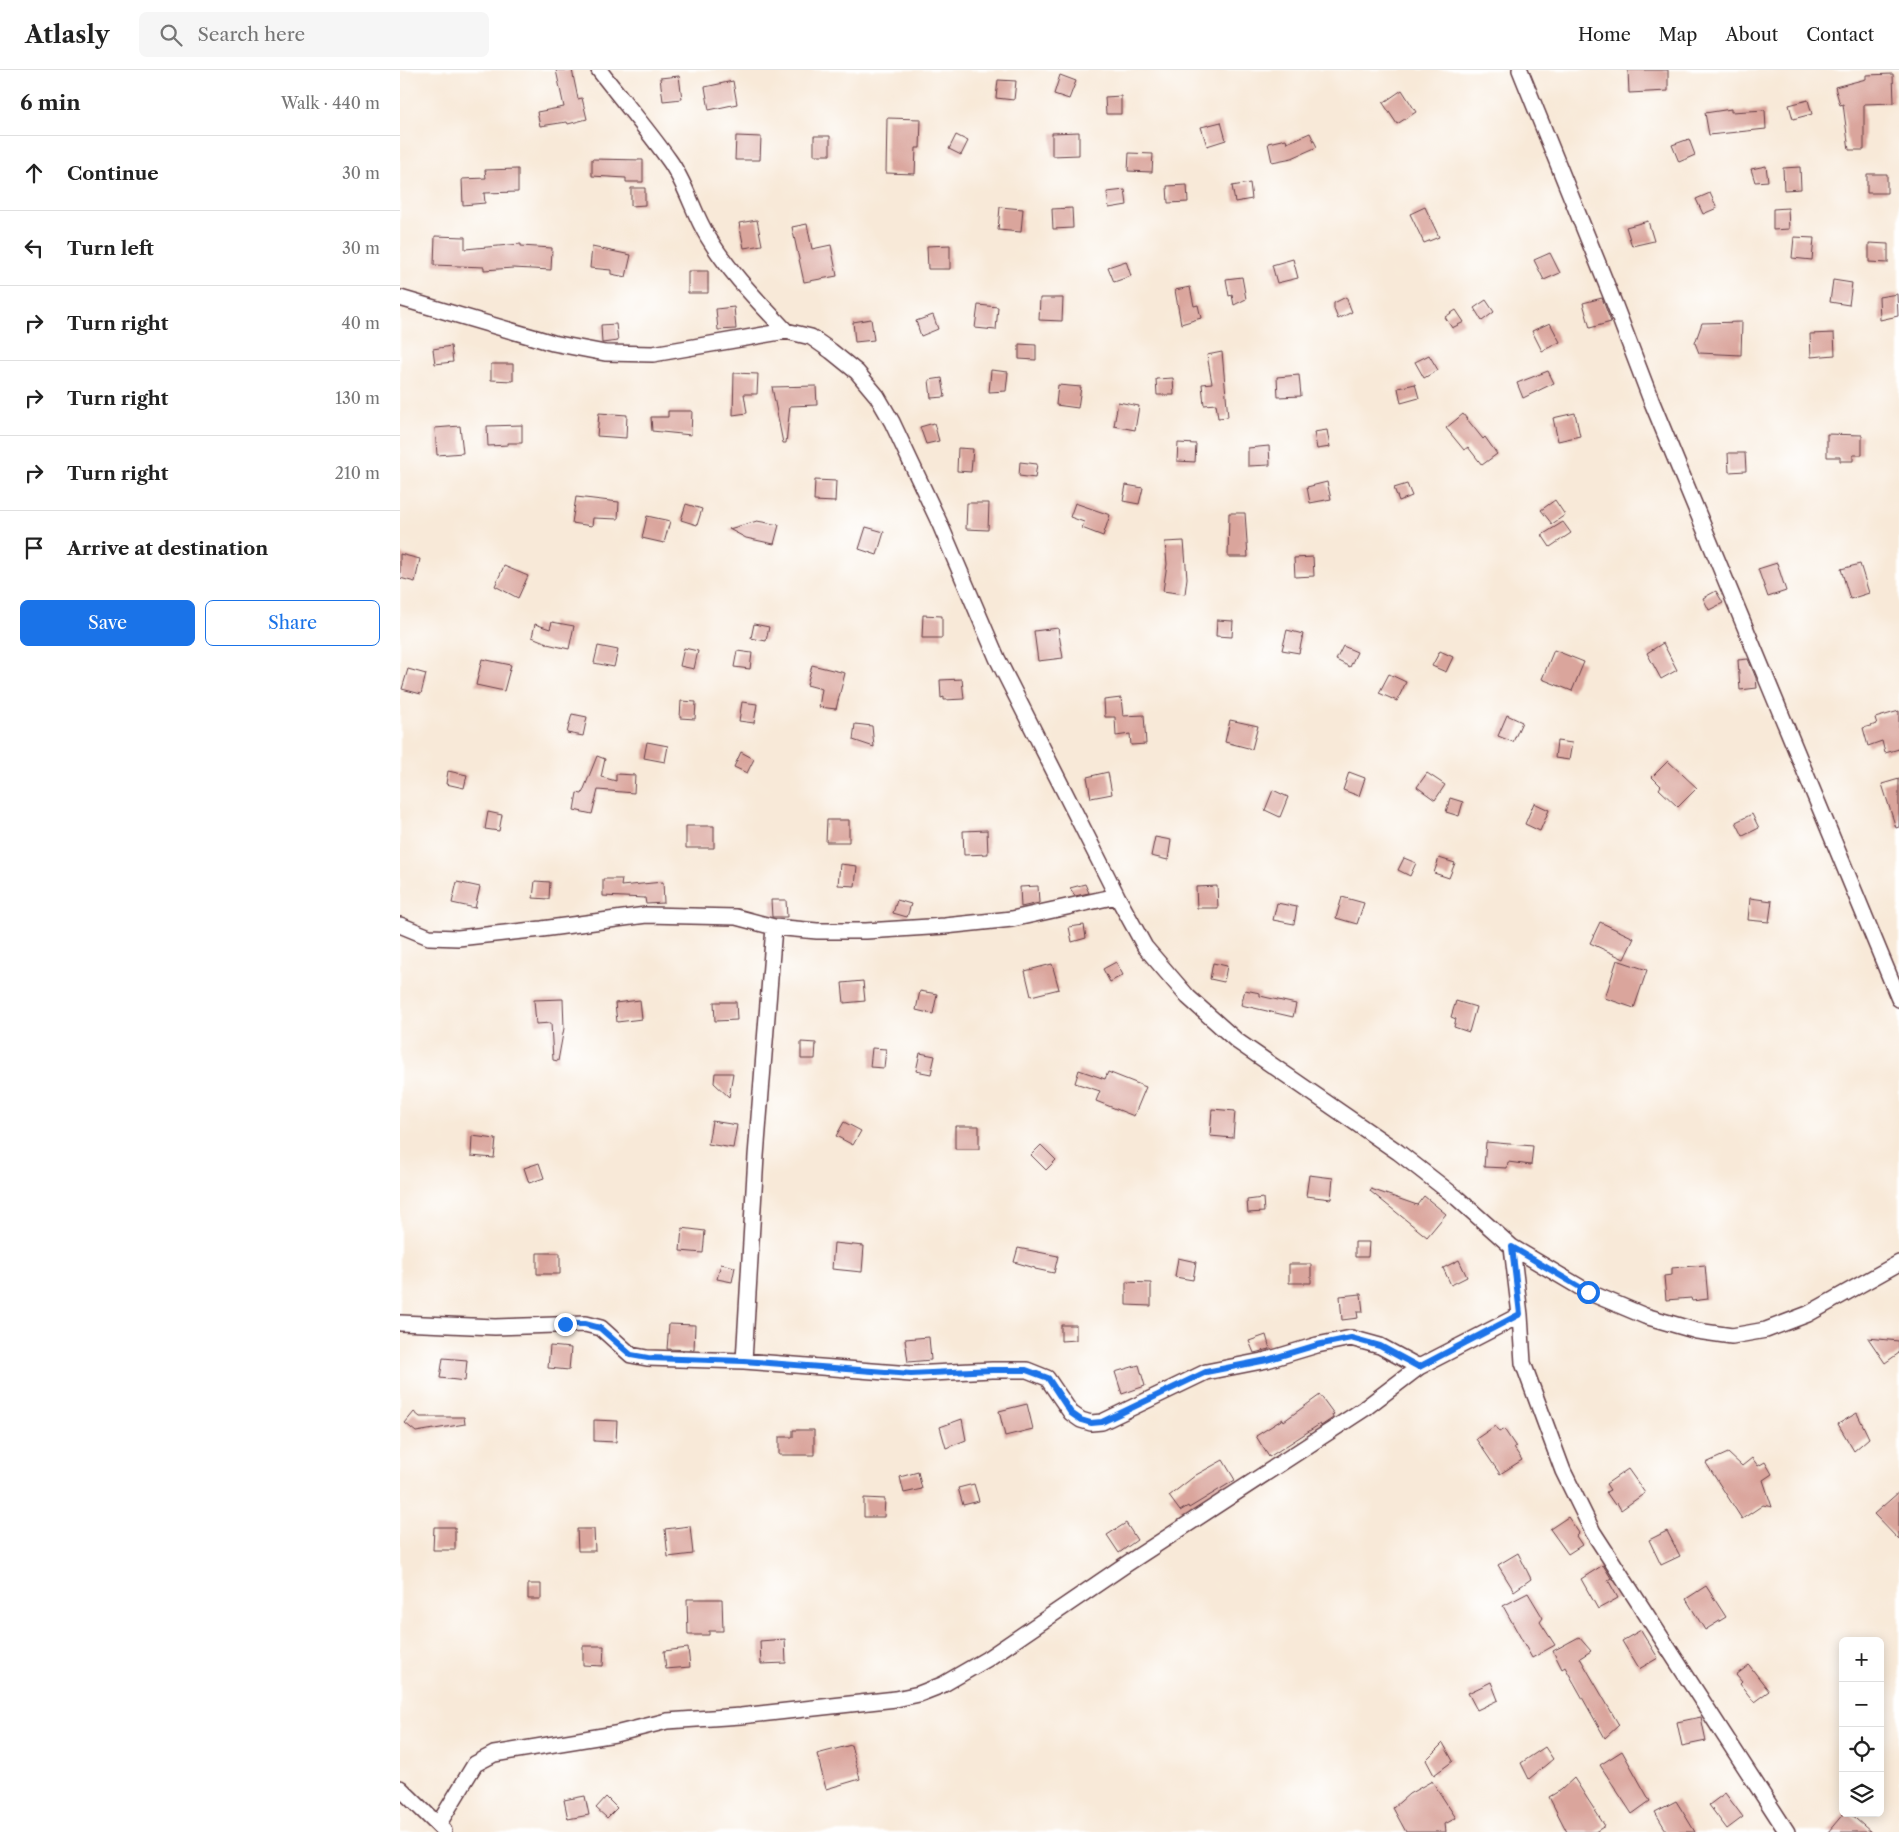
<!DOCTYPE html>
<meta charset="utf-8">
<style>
:root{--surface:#fff;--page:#f6f6f6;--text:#222;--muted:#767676;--line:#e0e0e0;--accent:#1a73e8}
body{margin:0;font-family:"Libre Caslon Text",serif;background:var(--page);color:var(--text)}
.controls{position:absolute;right:15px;bottom:15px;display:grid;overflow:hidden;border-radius:8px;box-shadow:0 2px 12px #0003}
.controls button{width:45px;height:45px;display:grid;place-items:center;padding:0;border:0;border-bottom:1px solid var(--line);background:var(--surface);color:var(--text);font:25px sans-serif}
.stop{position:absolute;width:15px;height:15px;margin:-11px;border:4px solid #1a73e8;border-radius:50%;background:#fff}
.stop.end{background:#1a73e8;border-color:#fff;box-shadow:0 1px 5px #0008}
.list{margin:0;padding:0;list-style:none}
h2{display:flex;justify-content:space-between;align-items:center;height:65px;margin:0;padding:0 20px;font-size:21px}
h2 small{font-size:16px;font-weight:400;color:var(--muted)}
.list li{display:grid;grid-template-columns:32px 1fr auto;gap:15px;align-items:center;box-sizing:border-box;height:75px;padding:0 20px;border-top:1px solid var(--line)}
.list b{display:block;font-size:19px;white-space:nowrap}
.list em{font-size:16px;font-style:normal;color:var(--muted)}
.actions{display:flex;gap:10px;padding:15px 20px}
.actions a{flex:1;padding:11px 0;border:1px solid var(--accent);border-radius:8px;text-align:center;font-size:18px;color:var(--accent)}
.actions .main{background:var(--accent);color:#fff}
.icon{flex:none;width:28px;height:28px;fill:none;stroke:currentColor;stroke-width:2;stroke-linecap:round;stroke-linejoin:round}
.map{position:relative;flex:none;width:1499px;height:1762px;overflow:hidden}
header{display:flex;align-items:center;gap:30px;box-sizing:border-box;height:70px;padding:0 25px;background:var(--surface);border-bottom:1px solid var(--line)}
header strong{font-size:24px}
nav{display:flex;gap:28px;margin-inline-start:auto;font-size:18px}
.search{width:350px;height:45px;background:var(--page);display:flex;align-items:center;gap:12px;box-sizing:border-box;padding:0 18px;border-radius:8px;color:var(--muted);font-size:19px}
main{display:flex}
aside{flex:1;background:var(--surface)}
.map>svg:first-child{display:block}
</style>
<header>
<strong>Atlasly</strong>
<div class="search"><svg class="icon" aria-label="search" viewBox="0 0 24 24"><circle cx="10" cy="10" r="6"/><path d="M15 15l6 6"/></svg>Search here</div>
<nav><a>Home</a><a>Map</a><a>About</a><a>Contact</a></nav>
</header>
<main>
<aside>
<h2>6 min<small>Walk · 440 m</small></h2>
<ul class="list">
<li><svg class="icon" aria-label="ahead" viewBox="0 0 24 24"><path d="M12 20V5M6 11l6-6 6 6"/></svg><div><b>Continue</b></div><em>30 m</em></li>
<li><svg class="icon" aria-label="left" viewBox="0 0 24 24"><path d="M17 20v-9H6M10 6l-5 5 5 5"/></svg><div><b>Turn left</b></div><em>30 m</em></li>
<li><svg class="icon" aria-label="right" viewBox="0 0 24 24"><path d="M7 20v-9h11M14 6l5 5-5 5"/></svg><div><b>Turn right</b></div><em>40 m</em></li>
<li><svg class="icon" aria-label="right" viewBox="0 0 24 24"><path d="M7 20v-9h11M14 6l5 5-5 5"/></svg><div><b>Turn right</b></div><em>130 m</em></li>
<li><svg class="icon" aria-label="right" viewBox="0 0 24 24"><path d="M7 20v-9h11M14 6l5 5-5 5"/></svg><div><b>Turn right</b></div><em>210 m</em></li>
<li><svg class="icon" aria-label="arrive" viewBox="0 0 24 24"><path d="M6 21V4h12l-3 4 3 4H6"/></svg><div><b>Arrive at destination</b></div></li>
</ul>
<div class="actions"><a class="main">Save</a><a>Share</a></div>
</aside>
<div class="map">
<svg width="1499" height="1762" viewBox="0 0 1499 1762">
<rect width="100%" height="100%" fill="#fff"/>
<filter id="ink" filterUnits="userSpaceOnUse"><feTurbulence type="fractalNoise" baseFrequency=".02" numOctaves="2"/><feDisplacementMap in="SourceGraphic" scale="10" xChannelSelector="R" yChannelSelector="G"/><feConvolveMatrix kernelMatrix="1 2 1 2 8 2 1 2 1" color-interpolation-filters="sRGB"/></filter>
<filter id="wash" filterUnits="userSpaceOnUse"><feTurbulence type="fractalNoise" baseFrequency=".0096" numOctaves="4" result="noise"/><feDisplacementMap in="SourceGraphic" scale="20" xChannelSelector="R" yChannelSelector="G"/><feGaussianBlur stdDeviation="1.12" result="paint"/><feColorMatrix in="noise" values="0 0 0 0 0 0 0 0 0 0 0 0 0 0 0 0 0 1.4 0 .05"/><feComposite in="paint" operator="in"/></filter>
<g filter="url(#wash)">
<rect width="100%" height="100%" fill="#f8e9d8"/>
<g id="blocks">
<!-- building -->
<path fill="#daa59c" d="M156 0H172L178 29 182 28 187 49 168 54 167 52 140 56 137 42 164 37Z
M1228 0H1268V21L1229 23Z
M1493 4 1494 33 1464 34V80H1449L1443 34 1440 35 1435 17 1466 9V5Z
M660 5 676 11 669 29 654 24Z
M279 6 282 29 263 31 260 8Z
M598 10 616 11 614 30 596 28Z
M333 11 337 34 309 40 305 17Z
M1002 20 1016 42 997 54 983 33Z
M721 26V44H706L705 27Z
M1408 30 1412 44 1393 49 1389 35Z
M1331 39V42L1365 40 1366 59 1309 65 1305 43Z
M487 48 521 49 520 78H516L515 104 486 103Z
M821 52 826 70 807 76 801 57Z
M679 62V85L652 86V63Z
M910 63 917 77 892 88 872 92 868 73 886 69 887 73Z
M556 65 568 71 561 85 549 79Z
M336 66 361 67 360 90H335Z
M414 66H430V85H414Z
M1289 69 1295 85 1279 92 1272 75Z
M729 83 753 84 752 102 728 101Z
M192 89 243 90V112H226V108L192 106Z
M1366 96 1368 111 1355 112 1351 99Z
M1400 97 1401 119 1384 120 1383 98Z
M118 99V122L84 123 85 133 63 135 62 109 86 108 85 100Z
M1467 104H1487V123H1467Z
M850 113 852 129 835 132 832 116Z
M787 115 788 132 768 133 767 116Z
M231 118H245V135L231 136Z
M725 120 727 135 709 138 707 122Z
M1310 123 1317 138 1303 144 1296 129Z
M600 137 623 139 621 162 598 160Z
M1025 137 1039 167 1024 173 1010 144Z
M672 138 673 158 653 159 652 139Z
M1388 138 1389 159 1373 160V139Z
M357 150 362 175 344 178 339 153Z
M1248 151 1254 171 1232 176 1226 157Z
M407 154 412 179 431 175 437 206 404 212 392 157Z
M35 166 65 167V179L121 174V176L152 178 151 200 113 198 84 200V197L34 195Z
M1394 167 1414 168 1412 190 1392 188Z
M1469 173 1488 174V193L1469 192Z
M550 175V199H528L527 176Z
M192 177 231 185 226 207 211 204V200L190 198Z
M1150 183 1160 203 1144 210 1134 190Z
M893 189 898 208 877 213 872 195Z
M726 191 731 206 714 212 708 197Z
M288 201H308V223H288Z
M842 207 846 229 834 235 832 225 829 226 826 209Z
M1433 210 1452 213 1449 235 1430 232Z
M790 217 794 236 798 235 801 248 781 254 775 220Z
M1497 224 1498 246 1480 250 1479 227Z
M946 227 952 242 938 249 934 239V233Z
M640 228H663L662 251 639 250Z
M1202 228 1211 252 1190 258 1183 233Z
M1086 230 1094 242 1082 251 1074 238Z
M578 235 598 237 596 260 575 258Z
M334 237 336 259 318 260 316 239Z
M1056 240 1064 252 1052 258 1045 247Z
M533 245 538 259 521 266 516 251Z
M471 249 474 270 455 272 453 252Z
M1342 252 1341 285 1299 283 1295 273 1302 253Z
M1150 253 1160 272 1142 281 1132 261Z
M216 254 218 271 202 273 201 255Z
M1434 263 1435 285 1411 287 1410 264Z
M619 274 636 275V290L619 289Z
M51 276 53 292 35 294 33 279Z
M822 282 828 347 818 348 816 334 804 335 802 314 812 313 807 285Z
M1029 285 1038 300 1024 308 1015 292Z
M91 294H113V311L91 310Z
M591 300 608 302 606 321 589 322Z
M1148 301 1154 313 1123 328 1117 313Z
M334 303 358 304 357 324H344L347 343 333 345Z
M899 305 901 326 878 327 877 307Z
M542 308 545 327 531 328 529 310Z
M773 308 774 325H757L756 309Z
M1015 314 1019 328 1001 333 998 318Z
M658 315 681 317 678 338 656 335Z
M416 316 417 335 390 336 386 373H383L372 317Z
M718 332 739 336 735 360 714 356Z
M268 341H292L291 365 252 361 251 347H268Z
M199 343 227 345 226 368 197 366Z
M1175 343 1180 366 1158 371 1153 348Z
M1063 344 1083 369 1085 367 1097 384 1082 395 1068 377 1064 380 1046 358Z
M534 353 539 371 526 374 520 357Z
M122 355V373H108V375L88 376 87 356Z
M60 356 63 383 37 385 35 358Z
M927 360 930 377 917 379 914 362Z
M1427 364 1462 365V385H1453V391H1440V387H1427Z
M778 373 796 374 795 392 777 391Z
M869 376 870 395 848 396V378Z
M558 378 573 379 571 402 557 401Z
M1328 383H1345L1346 401 1329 402Z
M620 392 637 394 635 408 619 406Z
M415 410 436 411 435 432 414 431Z
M927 412 931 429 910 433 907 417Z
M1007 414 1012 426 999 431 994 418Z
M726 415 743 418 739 434 723 431Z
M176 427 219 432 218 449 193 448 192 456 172 453Z
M1155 430 1165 445 1152 454 1141 440Z
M567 433H589L588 460 566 459Z
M675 433 710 445 703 466 682 458 684 452 670 447Z
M286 434 302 439 297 455 281 450Z
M829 443H845L848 487H828Z
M247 446 270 451 264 473 242 468Z
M357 451 379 455 374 474 346 468 329 459Z
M1163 452 1171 463 1150 477 1142 465Z
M466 457 484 462 477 485 459 479Z
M784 471 787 508 785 524 763 521 767 494 765 472Z
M0 484 20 489 15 512 0 508Z
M913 487 914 506 895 507 894 488Z
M1377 493 1386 521 1368 527 1358 499Z
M1460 494 1469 523 1450 529 1441 499Z
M104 496 128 506 118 528 95 516Z
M1316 521 1323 533 1309 540 1303 528Z
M523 545 542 546V568H522Z
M817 550 833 551 832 567 816 566Z
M152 552 174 556 169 579 147 574V573L132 567 135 554 150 559Z
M354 554 369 557 366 571 351 568Z
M658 558 663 588 638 591 634 561Z
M887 560 903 564 899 583 882 580Z
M1263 573 1277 600 1261 609 1247 583Z
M198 576 218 580 214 597 194 593Z
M943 576 957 582 950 597 936 590Z
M284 578 298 581 294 599 280 596Z
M1154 580 1184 592 1172 621 1142 609Z
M337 581 352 583 350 599 334 597Z
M1040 581 1053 587 1046 602 1032 596Z
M82 589 111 595 104 621 76 615Z
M1348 589 1356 608 1357 618 1340 620 1338 590Z
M412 595 445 603 436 639 419 637 422 619 407 615Z
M8 599 26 604 21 624 2 619Z
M989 604 1006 612 997 631 979 623Z
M562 609 564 629 544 630V627L541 628 540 610Z
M721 628 723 646 744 645 746 674 731 675 730 664 716 666 715 647H705L704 630Z
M281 631 296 632 295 649 280 648Z
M342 632 357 634 354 653 339 651Z
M1499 641V679L1485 683 1482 671 1468 676 1463 658 1477 654 1475 648Z
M172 644 187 647 183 666 167 663Z
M1107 645 1122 652 1113 672 1098 666Z
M830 650 858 656 852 679 825 672Z
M455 654 472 656 474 677 453 670Z
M1157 671 1172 673 1169 690 1155 688Z
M247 672 268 676 265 692 244 688Z
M341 682 354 689 347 703 334 697Z
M197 686 205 689 201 707 216 711V704L235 705 234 723 198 720 192 744 174 740 177 723 182 724Z
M1268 691 1297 718 1278 737 1259 719 1261 716 1252 707Z
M48 701 67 705 64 718 46 714Z
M708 702 712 724 691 728 687 707Z
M949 702 965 708 959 726 943 720Z
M1027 703 1045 715 1035 730 1017 717Z
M1499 709V757L1496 758 1482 714Z
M873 720 888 727 880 747 865 740Z
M1050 728 1063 732 1059 746 1046 742Z
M1134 733 1149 740 1140 761 1125 754Z
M88 742 102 745 99 761 85 759Z
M1352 744 1359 758 1343 766 1336 752Z
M427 750H449V772H426Z
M286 756H314V778H286Z
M587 760 588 784 564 785 563 761Z
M755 767 771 770 768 790 751 786Z
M1004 788 1016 793 1010 806 998 800Z
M1039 788 1055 793 1049 808 1034 803Z
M440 794 457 796 455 816 438 815Z
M203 809H222L221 816 263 812 264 833 246 834 245 828 203 826Z
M135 811 150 812 149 829 133 828Z
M57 812 80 817 75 838 52 833Z
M685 814 689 823 675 826 670 818Z
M638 816 639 833 621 837 620 817Z
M817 816 818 838H797L796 817Z
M942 827 964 833 957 854 936 848Z
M1350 828 1372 831 1369 852 1348 850Z
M371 830H386L387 847H372Z
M497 830 511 834 507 847 493 843Z
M877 833 897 837 894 854 873 850Z
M1200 852 1234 868 1224 889 1190 873Z
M684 855 686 868 672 872 669 857Z
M1217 890 1247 900 1234 938 1205 928Z
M716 892 723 905 710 912 703 899Z
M813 893 827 896 824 912 810 909Z
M652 894 659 919 631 926 625 901Z
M463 911 465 931 444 933 442 913Z
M845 920 860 923V926L896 934 893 947 841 935Z
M520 921 537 924 533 944 516 940Z
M163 929 164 958 158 991 153 990 151 953 136 954 134 930Z
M240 930 242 949 217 952 215 933Z
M1056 931 1076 937 1069 962 1054 957 1056 949 1051 947Z
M314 932H336L337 950 315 951Z
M401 972 416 973 415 989H401Z
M472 978 486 979 484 998 470 997Z
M520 983 535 986 531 1004 516 1001Z
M679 1000 705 1009 708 1002 746 1017 734 1046 696 1031 700 1021 675 1013Z
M315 1003H333L329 1027 314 1013Z
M812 1039 835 1041 833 1068 810 1066Z
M312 1051 337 1055 333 1078 308 1074Z
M444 1052 461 1061 453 1075 436 1066Z
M555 1056H579V1079H555Z
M72 1066 96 1069 94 1088 71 1086Z
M1086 1072 1133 1076 1131 1095 1108 1092 1107 1098 1084 1097Z
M641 1075 656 1090 646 1100 631 1085Z
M139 1093 144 1108 129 1113 124 1098Z
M909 1105 933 1108 931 1129 906 1126Z
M971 1119 1017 1135 1024 1126 1046 1144 1027 1167 970 1121Z
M863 1128 864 1142 848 1143 847 1130Z
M282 1158 305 1161 303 1183 280 1181Z
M955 1172H969L968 1187H955Z
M434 1173 464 1176 462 1202 432 1199Z
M618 1178 658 1186 654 1203 635 1199V1198L614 1192Z
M137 1183H160V1204H137Z
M778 1188 796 1192 793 1210 775 1207Z
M1059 1190 1067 1207 1051 1215 1043 1198Z
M321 1194 335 1197 332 1212 317 1209Z
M889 1194H911V1213H889Z
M1305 1195 1308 1229 1292 1231 1291 1228 1266 1230 1264 1206 1272 1205V1198Z
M726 1212 751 1213V1236L726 1235Z
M961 1224 963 1242H957L958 1248 942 1250 940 1226Z
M269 1254 295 1255 294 1280 267 1279Z
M661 1255H676V1270L661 1271Z
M866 1265 870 1279 854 1283 849 1271Z
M529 1267 531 1290 508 1292 505 1269Z
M1468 1268 1499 1271V1283L1485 1293Z
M150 1276 171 1278 169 1300 148 1298Z
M43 1288 67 1290 65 1311 40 1308Z
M739 1295 745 1316 722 1324 715 1302Z
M920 1325 934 1344 932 1345 933 1348 921 1356 920 1354 869 1387 856 1366 883 1349 884 1351Z
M627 1334 633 1359 605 1366 599 1341Z
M14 1342 20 1347H64L65 1354 16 1362 5 1353Z
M1457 1343 1469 1368 1454 1381 1438 1354Z
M562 1349 566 1370 546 1378 540 1357Z
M194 1350 217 1351 216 1372 194 1371Z
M1095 1356 1099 1362 1104 1359 1116 1377 1114 1378 1122 1390 1100 1404 1076 1369Z
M393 1360H414V1385H379V1367H393Z
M1328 1383 1342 1396 1352 1388 1358 1396 1365 1392 1372 1404 1363 1410 1372 1437 1363 1435 1342 1449 1306 1393Z
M823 1390 835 1410 789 1438 788 1436 780 1441 769 1426 796 1405Z
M1228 1399 1245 1423 1221 1440 1217 1433 1215 1435 1206 1422 1210 1420 1206 1414Z
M518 1402 522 1419 504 1423 500 1407Z
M574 1414 579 1431 563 1435 558 1418Z
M1499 1422V1470L1474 1444Z
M464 1428 485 1429 484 1447H464Z
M1168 1447 1179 1463 1176 1466 1182 1475 1168 1484 1150 1459Z
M726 1453 737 1470 719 1483 707 1465Z
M290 1456 293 1484 268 1487 265 1459Z
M34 1457H55V1480H33Z
M177 1459H194L195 1481H178Z
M1267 1461 1280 1486 1261 1495 1249 1470Z
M1118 1483 1131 1509 1114 1521 1098 1495Z
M1203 1495 1211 1508 1208 1510 1218 1528 1198 1539 1181 1509Z
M128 1514H141V1529H128Z
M1306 1516 1326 1547 1305 1560 1286 1529Z
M1128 1523 1143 1548 1140 1552 1155 1575 1132 1588 1103 1536Z
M287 1529H322L323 1561H309V1565H288Z
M1241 1560 1258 1588 1239 1599 1222 1571Z
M1179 1567 1191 1581 1180 1588 1219 1655 1205 1668 1165 1597 1162 1599 1153 1581Z
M385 1569 386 1593 361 1594 360 1571Z
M183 1576H204L203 1596 183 1595Z
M288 1578 290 1597 266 1599 264 1581Z
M1349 1595 1369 1621 1354 1632 1340 1614 1342 1612 1336 1605Z
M1091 1612 1098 1630 1077 1640 1068 1623Z
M1301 1647 1306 1671 1282 1676 1277 1652Z
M1043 1673 1053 1691 1034 1705 1026 1690Z
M451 1675 460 1709 426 1719 417 1684Z
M1145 1677 1153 1689 1129 1709 1121 1693Z
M1222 1681 1250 1731 1232 1744 1200 1695Z
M1174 1708 1205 1756 1195 1762H1167L1149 1727 1161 1720Z
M1032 1711 1056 1748 1045 1754 1046 1762H1006L993 1738 1009 1724Z
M1325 1723 1343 1747 1327 1759 1309 1735Z
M185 1726 189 1745 168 1749 164 1730Z
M206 1727 217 1738 207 1748 196 1738Z
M1276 1731 1286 1747 1295 1762H1267L1255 1742Z
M1444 1743H1449L1471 1762H1428Z"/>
</g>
</g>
<g filter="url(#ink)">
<use href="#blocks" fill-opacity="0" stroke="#643d45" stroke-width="1"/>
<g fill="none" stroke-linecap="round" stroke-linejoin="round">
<!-- minor casing -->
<g stroke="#643d45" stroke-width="18">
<path id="minor" d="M199 0C222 30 247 59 269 90 286 113 293 143 308 167 329 202 358 231 386 261
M1120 0 1214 233 1251 330 1499 929
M0 228 153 273 205 283 253 284 386 261 411 267 431 281 457 302 477 326 492 352 539 452 597 588 717 826 745 877 788 927 837 971 998 1082 1057 1128 1112 1177 1188 1222 1245 1246 1297 1261 1332 1266 1366 1260 1408 1244 1499 1193
M0 855 29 867 58 868 142 859 246 845 336 847 374 857 417 861H466L545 856 612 849 717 826
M1112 1177 1120 1245 1123 1293 1163 1401 1193 1462 1387 1762
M0 1253 95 1257 185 1254 201 1258 231 1285 247 1288 344 1291 511 1304 592 1300H627L647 1308 671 1343 681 1350 691 1353 702 1352 806 1302 867 1290 917 1275 951 1268 980 1276 1019 1297
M344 1291 356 1086 374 857
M0 1718 44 1761
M38 1755 75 1694 94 1684 215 1664 267 1651 341 1646 496 1629 519 1624 542 1615 587 1589 725 1495 964 1339 1019 1297 1120 1245"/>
</g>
<!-- minor -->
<use href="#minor" stroke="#fff" stroke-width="15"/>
</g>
</g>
<g fill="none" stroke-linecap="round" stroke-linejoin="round" filter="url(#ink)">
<!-- route -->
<path stroke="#1a73e8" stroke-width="6" d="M165 1254H185L200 1258 231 1285 248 1288 344 1291 511 1304 592 1300H626L648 1308 671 1343 681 1350 691 1353 702 1352 806 1302 867 1290 917 1275 951 1268 980 1276 1019 1297 1120 1244 1112 1177 1188 1222"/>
</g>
</svg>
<div class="controls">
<button>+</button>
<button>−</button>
<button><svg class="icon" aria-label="locate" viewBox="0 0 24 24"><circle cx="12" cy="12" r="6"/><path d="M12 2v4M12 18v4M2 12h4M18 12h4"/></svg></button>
<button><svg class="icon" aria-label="layers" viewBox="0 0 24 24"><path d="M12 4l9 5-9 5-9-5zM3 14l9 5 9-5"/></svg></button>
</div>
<div class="stop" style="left:1188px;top:1222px"></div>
<div class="stop end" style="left:165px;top:1254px"></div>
</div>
</main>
